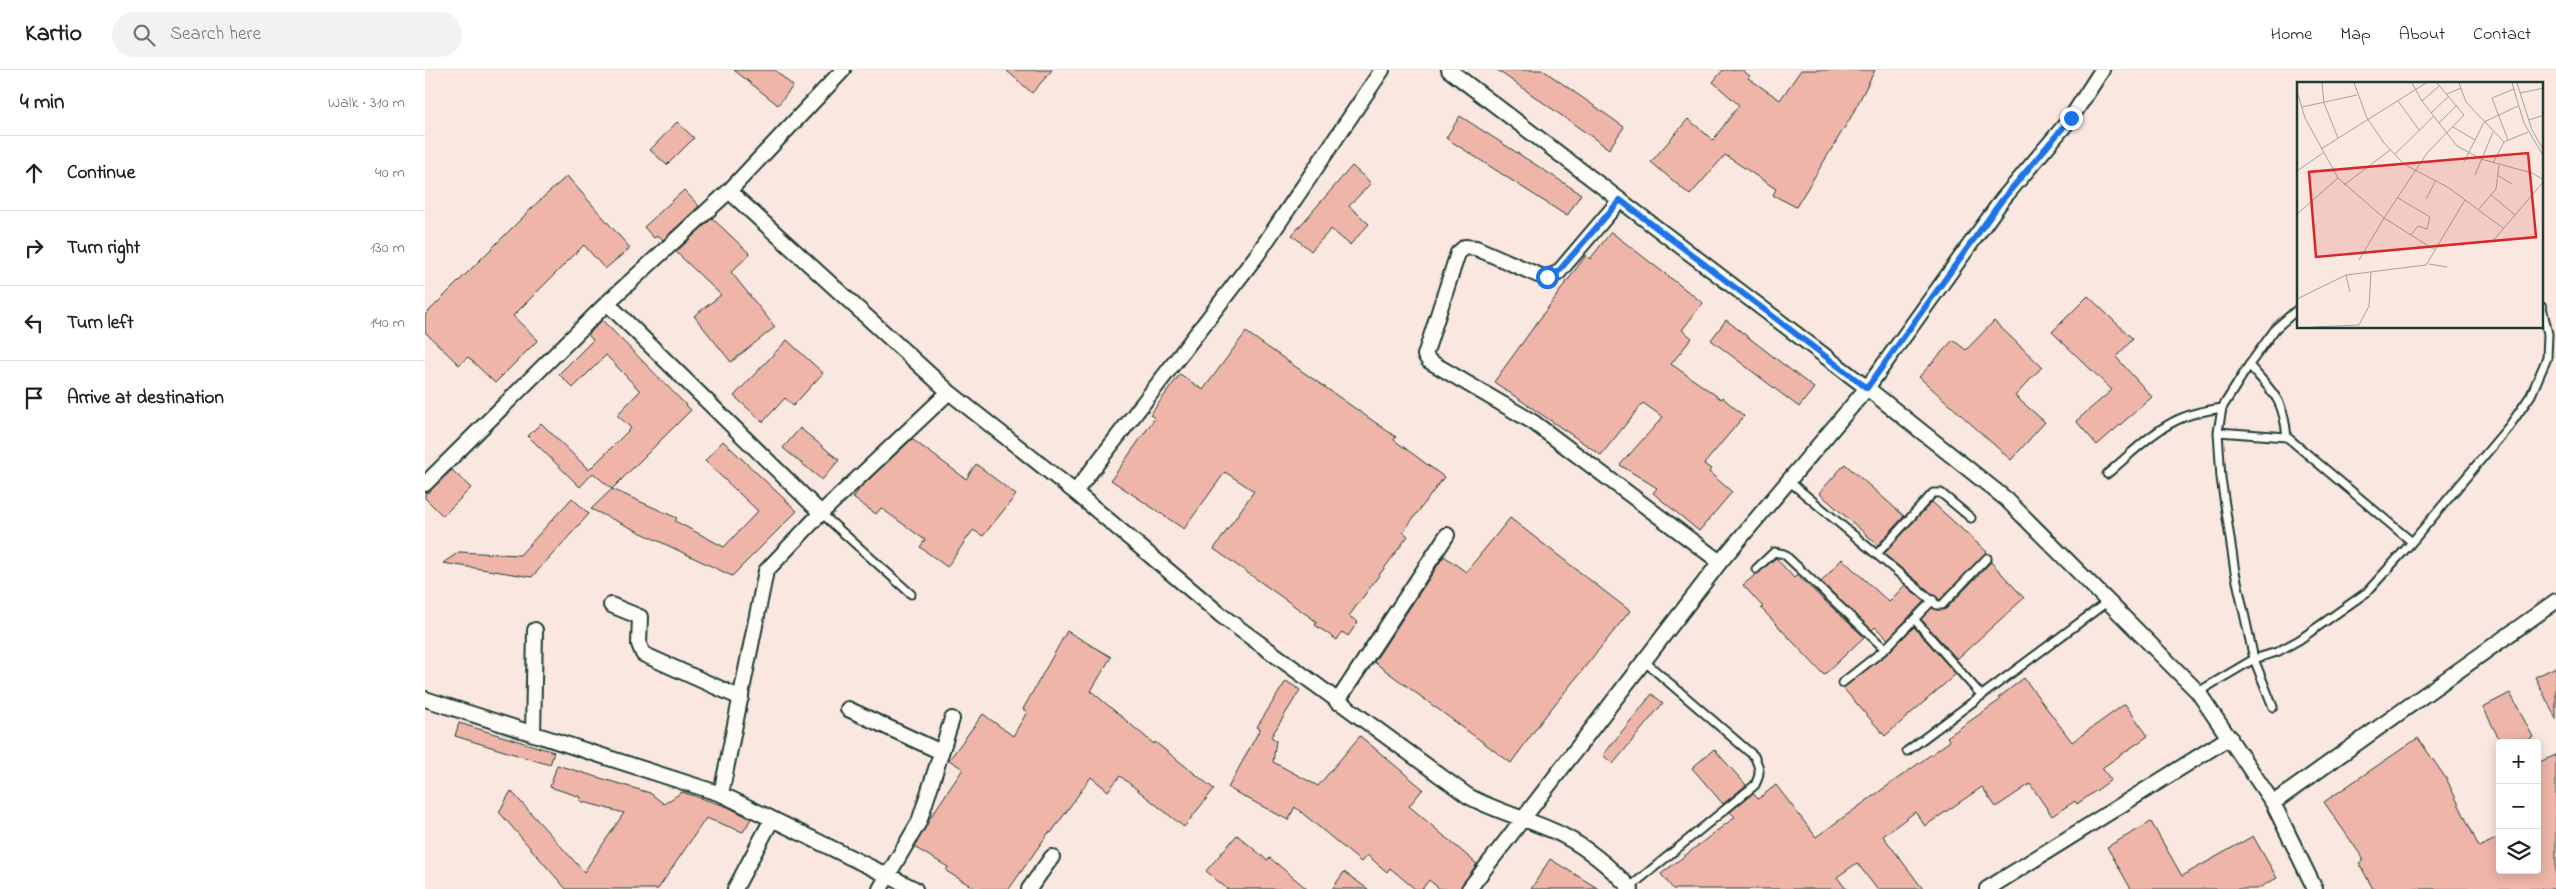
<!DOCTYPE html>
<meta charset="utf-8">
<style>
:root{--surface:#fff;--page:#f2f2f2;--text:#202124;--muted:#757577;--line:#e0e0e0}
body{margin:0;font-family:"Indie Flower",sans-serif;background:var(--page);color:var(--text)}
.controls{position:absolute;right:15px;bottom:15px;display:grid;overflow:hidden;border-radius:5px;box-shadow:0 2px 12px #0003}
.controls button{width:45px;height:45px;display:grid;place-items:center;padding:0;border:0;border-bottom:1px solid var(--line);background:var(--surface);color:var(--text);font:25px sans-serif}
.stop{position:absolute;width:15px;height:15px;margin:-11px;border:4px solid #1a73e8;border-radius:50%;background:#fff}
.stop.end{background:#1a73e8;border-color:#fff;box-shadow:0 1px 5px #0008}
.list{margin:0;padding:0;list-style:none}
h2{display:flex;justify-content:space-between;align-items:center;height:65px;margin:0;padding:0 20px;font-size:21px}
h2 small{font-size:16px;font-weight:400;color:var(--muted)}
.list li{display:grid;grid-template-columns:32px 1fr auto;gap:15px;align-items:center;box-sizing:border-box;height:75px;padding:0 20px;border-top:1px solid var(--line)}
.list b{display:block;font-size:19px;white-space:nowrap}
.list em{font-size:16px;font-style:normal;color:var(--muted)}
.icon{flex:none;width:28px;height:28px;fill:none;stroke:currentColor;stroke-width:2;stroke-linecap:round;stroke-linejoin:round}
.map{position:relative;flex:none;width:2131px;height:819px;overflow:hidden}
header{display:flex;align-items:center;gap:30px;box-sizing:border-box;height:70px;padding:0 25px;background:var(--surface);border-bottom:1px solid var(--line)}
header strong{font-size:24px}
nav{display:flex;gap:28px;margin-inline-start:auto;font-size:18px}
.search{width:350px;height:45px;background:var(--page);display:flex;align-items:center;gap:12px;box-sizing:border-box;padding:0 18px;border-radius:28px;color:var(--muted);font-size:19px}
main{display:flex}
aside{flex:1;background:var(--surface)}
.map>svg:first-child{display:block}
</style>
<header>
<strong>Kartio</strong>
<div class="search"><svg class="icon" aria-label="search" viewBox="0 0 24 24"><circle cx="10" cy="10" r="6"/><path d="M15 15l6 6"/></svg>Search here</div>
<nav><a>Home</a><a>Map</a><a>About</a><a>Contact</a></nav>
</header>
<main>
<aside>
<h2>4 min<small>Walk · 310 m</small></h2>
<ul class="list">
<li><svg class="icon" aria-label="ahead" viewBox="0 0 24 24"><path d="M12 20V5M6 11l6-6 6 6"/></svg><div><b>Continue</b></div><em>40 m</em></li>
<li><svg class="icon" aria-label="right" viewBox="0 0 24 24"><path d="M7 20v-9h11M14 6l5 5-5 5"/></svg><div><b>Turn right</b></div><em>130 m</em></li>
<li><svg class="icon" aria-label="left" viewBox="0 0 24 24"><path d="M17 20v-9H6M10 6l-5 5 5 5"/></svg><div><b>Turn left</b></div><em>140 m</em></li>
<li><svg class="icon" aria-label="arrive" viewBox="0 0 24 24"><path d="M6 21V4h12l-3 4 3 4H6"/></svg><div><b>Arrive at destination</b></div></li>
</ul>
</aside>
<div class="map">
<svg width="2131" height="819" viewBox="0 0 2131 819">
<rect width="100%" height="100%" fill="#f9e7e0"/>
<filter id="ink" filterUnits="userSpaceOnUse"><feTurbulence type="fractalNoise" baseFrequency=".02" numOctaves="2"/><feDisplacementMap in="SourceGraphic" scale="10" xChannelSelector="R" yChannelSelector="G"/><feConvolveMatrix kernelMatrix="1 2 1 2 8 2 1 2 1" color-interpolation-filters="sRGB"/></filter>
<g filter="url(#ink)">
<!-- building -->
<path fill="#efb5a9" stroke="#1f3d34" d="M309 0H350L368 16 353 35Z
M581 0H627L607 23Z
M1072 0H1118L1199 57 1184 79Z
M1298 0H1317L1325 6 1323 8 1355 30 1376 0H1450L1426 47 1371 137 1348 125 1351 119 1300 85 1265 125 1226 92 1263 49 1288 70 1314 35 1288 12Z
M1035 46 1156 124 1142 146 1021 68Z
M252 52 269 68 242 95 225 80Z
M927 96 946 113 924 136 944 154 925 175 906 159 886 181 867 165Z
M142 106 205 178 180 199 159 175 88 246 113 270 70 313 43 287 34 295 0 262V245L113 132Z
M259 120 274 136 238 170 233 165 229 168 219 157Z
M287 148 325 184 306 202 350 257 306 292 269 246 296 225 251 182Z
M1186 162 1278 233 1257 260 1267 268 1246 294 1296 329 1297 327 1319 346 1279 394 1286 399 1284 402 1307 422 1274 461 1228 423 1232 418 1195 395 1238 347 1218 333 1176 385 1069 312 1161 185 1165 189Z
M1663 226 1708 269 1691 287 1727 327 1672 375 1651 351 1687 320 1627 262Z
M177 250 266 340 187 419 168 403 155 417 103 366 116 353 164 400 206 358 192 345 215 321 181 285 148 318 134 304 168 270 163 265Z
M1301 250 1389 318 1374 337 1286 270Z
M1569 251 1617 297 1590 326 1620 352 1586 390 1494 307 1528 270 1541 280Z
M821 262 971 367 969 370 1019 407 978 462 983 466 924 546 933 552 923 566 917 562 912 570 890 555 892 552 789 479 829 421 800 402 759 459 686 410 730 348 725 345 755 304 778 320Z
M362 270 398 303 368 336 360 328 338 352 309 326Z
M375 358 414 390 397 410 358 378Z
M487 369 541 409 551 394 591 425 558 466 548 460 522 497 495 477 500 470 456 438 451 444 428 428 435 418Z
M298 371 372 441 307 506 166 439 187 419 252 448 250 451 299 477 333 441 280 391Z
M1420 394 1479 446 1453 475 1394 423Z
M27 400 46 418 18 446 0 428V424Z
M147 428 164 444 107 507 18 493 34 482 95 485Z
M1507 432 1562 482 1515 530 1459 484Z
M1085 448 1205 541 1118 649 1086 693 949 592 1019 486 1041 502Z
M1351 488 1369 508 1372 505 1439 567 1399 605 1336 538 1338 537 1318 515Z
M1417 489 1464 532 1480 515 1499 531 1463 569 1450 557 1447 560 1396 512Z
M1566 492 1599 528 1532 589 1496 549 1507 538 1512 540 1521 539Z
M1489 557 1531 604 1460 666 1418 618 1463 583Z
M642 561 686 587 666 621 729 674 730 672 789 719 759 757 695 706 683 721 666 707 626 763 624 762 584 819H551L521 801 523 797 489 777 505 748 538 699 524 690 558 644 588 666 602 642 598 639Z
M2131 597V649L2110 607Z
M1599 608 1647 672 1700 634 1723 666 1677 698 1686 710 1652 734 1650 731 1627 746 1605 714 1571 737 1557 717 1500 756 1490 742 1458 766 1498 819H1452L1432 793 1412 807 1421 819H1248L1236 804 1310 747 1305 742 1328 723 1333 729 1351 715 1391 767 1525 671 1522 667 1575 630 1573 628Z
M861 611 875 620 846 667 851 670 848 692 893 716 935 666 998 719 984 736 1052 794 1035 819H1015L1004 810 997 819H990L965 798 962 802 942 785 936 792 870 737 863 750 803 718 835 659 832 657Z
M2085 623 2108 667 2097 673H2076L2058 637Z
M1227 624 1238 633 1188 694 1178 685Z
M34 653 129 682 125 695 30 666Z
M1993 668 2022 710 2054 777 2075 767V800H2112V693L2131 685V819H1948L1934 793 1939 790 1899 732Z
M1289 679 1321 715 1298 734 1267 698Z
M132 695 225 723 239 734 257 722 303 737 326 749 318 762 281 748 233 819H141L74 742 86 721 159 802 199 743 155 731 156 727 125 717Z
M1726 752 1757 806 1828 766 1852 808 1832 819H1706L1682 777Z
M812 765 842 790 845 788 882 819H802L781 801Z
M1125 789 1174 819H1106Z
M919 802 943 819H907Z"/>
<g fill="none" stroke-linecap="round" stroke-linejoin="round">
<!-- service casing -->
<g stroke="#1f3d34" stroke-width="11">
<path id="service" d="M1824 295C1849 324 1858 328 1862 367
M1793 362 1862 367 1987 472
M1682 404C1706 384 1730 358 1759 347 1771 342 1784 340 1797 338
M1365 412 1512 535H1517L1562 488
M396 443 486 524
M1452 484 1508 423H1516L1546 448
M1331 499 1349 482 1359 484 1460 579
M1489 549 1557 626
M1417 613 1460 579 1508 530
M1773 622 1829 589 1852 582 1874 570 1942 522 1987 472 2085 355 2106 325 2122 288 2123 264 2117 237
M1848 637 1829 589 1810 502 1796 408 1793 362 1797 338 1824 295 1851 258 1874 238
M1482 681 1682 532
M1205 817 1330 715C1336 703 1335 698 1329 686L1219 591"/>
</g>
<!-- minor casing -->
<g stroke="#1f3d34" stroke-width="18">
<path id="minor" d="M1024 0 1442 318 1577 130 1646 48 1677 0
M304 121 524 322 650 422 797 546 1043 726C1074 743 1108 750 1139 766 1164 779 1187 799 1206 819
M1195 130 1133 203 1122 207 1113 205 1051 178 1040 177 1033 183 1000 285 1004 291 1108 352 1295 492
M182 233 396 443
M0 414 182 233 304 121 418 0
M650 422 832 185 957 0
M186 535 215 547 214 574 218 584 316 628
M0 629 296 724 490 819
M912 632 1022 465
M423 639 516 682
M108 664 110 560
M296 724 341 501 396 443 524 322
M1848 733 2131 531
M310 819 346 751
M455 819 494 752 527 649
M604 819 627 787
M1044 819 1295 492 1442 318 1581 429 1773 622 1848 733 1890 819
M1562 819 1805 667"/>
</g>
<!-- service -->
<use href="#service" stroke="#fdfcf7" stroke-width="7"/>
<!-- minor -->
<use href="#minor" stroke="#fdfcf7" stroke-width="14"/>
</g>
</g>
<g fill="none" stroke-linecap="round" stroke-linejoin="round" filter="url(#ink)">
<!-- route -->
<path stroke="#1a73e8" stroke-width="6" d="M1122 207 1132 203 1195 130 1442 318 1577 130 1646 48"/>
</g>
<!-- overview -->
<g transform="translate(1872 12)">
<rect width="246" height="246" fill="#f9e7e0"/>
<path fill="none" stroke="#a2a39b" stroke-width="1" d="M25 1 27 21 41 56M57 1 70 36 87 61 107 82 152 106 206 146M115 1 125 19 160 64 184 77 235 91 247 98M162 1 169 20 207 60M215 1 227 41 247 75M220 1 235 48 247 69M0 9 8 36 41 96 87 136 130 71 167 33 140 1M223 11 247 6M150 12 164 6M101 19 122 48M125 19 142 4M5 25 60 13M134 31 152 14M232 38 247 33M142 41 160 23M156 45 178 58M211 58 195 16 217 7M24 67 129 1M98 72 137 34M167 80 187 40 221 24M196 81 207 60 231 50M0 89 26 71M178 93 196 50M200 93 215 102M47 103 93 68M194 113 218 133M101 116 133 135 130 147 121 144 114 153M129 117 139 98M182 127 199 107 202 83M0 132 41 96M195 160 247 99M62 178 87 136 138 168M132 182 150 185M49 193 53 210M0 217 49 193 129 183 168 118M16 245 62 243 72 224 74 190"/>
<path fill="#d62828" fill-opacity="0.15" stroke="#d62828" stroke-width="2.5" d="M231 71 239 155 19 175 12 90Z"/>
<rect width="246" height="246" fill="none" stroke="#1f3d34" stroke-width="2.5"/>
</g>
</svg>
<div class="controls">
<button>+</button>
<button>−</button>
<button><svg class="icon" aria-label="layers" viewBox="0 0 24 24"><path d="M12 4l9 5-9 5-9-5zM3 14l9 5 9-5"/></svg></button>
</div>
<div class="stop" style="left:1122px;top:207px"></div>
<div class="stop end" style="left:1646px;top:48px"></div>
</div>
</main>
